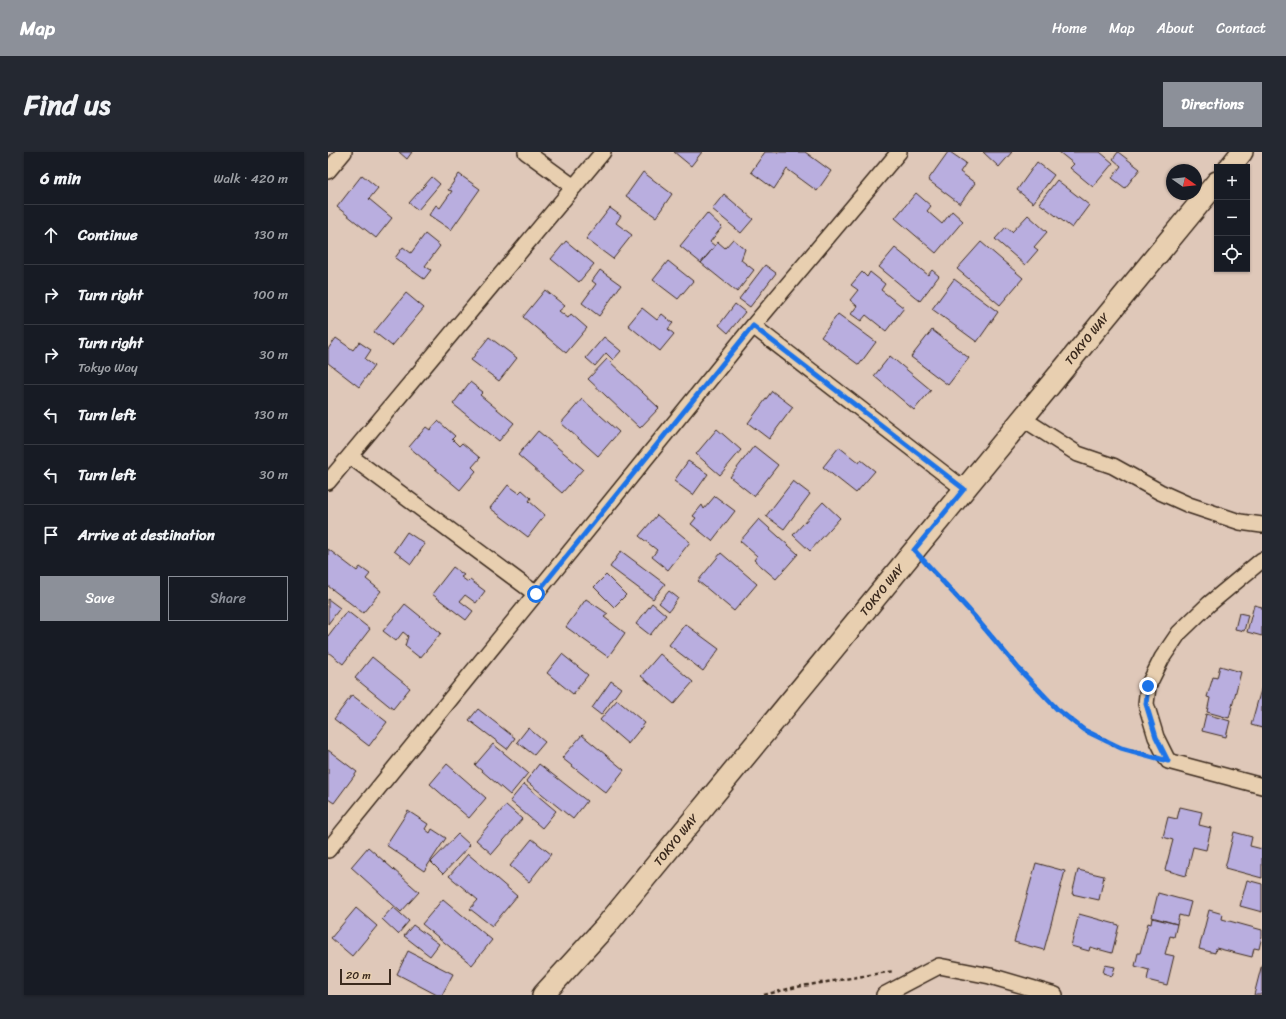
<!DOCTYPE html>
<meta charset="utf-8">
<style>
:root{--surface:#171b24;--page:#242831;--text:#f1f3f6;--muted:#9ea1a6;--line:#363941;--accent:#8c9099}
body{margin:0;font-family:Sriracha,sans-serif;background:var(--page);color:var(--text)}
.controls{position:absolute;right:12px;top:12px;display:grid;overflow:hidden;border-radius:0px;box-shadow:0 1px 3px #0004}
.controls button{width:36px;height:36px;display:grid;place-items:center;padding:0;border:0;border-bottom:1px solid var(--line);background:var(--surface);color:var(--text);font:20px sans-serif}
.compass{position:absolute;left:838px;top:12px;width:36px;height:36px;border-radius:50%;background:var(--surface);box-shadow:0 1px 3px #0004;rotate:104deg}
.scale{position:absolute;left:12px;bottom:10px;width:51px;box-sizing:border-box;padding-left:4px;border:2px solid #3b2a1e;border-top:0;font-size:11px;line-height:14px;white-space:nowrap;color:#3b2a1e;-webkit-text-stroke:3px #e8cfb0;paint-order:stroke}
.stop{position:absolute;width:12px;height:12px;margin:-9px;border:3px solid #1a73e8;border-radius:50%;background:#fff}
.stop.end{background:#1a73e8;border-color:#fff;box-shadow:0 1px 4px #0008}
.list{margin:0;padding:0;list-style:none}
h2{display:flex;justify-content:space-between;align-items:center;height:52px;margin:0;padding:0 16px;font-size:17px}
h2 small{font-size:13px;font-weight:400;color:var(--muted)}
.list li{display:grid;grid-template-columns:26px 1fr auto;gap:12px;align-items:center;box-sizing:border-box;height:60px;padding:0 16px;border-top:1px solid var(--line)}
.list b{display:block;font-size:15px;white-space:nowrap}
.list p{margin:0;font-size:13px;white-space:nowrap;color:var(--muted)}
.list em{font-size:13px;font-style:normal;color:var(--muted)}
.actions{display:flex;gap:8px;padding:12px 16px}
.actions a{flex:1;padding:9px 0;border:1px solid var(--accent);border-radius:0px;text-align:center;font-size:14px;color:var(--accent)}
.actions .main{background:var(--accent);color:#fff}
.icon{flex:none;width:22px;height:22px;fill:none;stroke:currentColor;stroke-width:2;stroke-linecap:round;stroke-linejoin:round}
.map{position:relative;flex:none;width:934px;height:843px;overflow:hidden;border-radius:0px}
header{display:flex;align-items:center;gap:24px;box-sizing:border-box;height:56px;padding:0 20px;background:var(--accent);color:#fff}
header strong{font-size:19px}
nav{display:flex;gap:22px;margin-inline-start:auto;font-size:14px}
.intro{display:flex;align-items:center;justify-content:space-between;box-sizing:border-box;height:96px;padding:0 24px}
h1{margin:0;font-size:28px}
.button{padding:10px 18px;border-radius:0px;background:var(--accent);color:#fff;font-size:14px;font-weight:700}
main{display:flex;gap:24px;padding:0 24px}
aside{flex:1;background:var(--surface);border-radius:0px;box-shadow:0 1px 3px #0004}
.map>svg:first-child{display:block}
</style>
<header>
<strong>Map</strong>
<nav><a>Home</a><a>Map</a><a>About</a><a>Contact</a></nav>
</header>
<div class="intro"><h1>Find us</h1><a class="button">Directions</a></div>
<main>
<aside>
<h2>6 min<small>Walk · 420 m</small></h2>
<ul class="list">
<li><svg class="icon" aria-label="ahead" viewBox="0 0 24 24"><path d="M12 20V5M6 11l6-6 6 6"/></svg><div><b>Continue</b></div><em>130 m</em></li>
<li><svg class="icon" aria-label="right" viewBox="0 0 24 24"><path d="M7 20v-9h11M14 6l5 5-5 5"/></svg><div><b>Turn right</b></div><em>100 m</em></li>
<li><svg class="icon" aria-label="right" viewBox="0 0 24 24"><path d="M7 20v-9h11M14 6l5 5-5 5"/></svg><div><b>Turn right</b><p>Tokyo Way</p></div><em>30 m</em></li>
<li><svg class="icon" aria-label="left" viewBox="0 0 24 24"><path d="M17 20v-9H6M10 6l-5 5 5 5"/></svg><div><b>Turn left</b></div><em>130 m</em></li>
<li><svg class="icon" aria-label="left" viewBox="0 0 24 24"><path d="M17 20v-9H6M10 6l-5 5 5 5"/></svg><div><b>Turn left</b></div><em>30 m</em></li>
<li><svg class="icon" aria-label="arrive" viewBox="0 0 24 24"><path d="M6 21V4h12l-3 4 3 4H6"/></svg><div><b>Arrive at destination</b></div></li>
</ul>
<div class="actions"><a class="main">Save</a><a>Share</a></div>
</aside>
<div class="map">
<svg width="934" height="843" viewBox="0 0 934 843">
<rect width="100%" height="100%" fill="#dfc8b9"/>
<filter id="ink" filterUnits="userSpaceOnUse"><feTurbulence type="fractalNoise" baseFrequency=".025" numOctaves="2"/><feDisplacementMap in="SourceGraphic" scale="8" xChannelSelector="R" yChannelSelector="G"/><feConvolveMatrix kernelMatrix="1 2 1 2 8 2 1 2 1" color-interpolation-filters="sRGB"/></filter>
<g filter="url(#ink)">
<!-- building -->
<path fill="#b9aedf" stroke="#3b2a1e" d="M71 0H84L79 7Z
M346 0H374L363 14Z
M437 0H477L503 19 489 39 459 17 446 37 423 20Z
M620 0H622L638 11 632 20 647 31 632 52 600 28Z
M655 0H684L671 15Z
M731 0H772L785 11 765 35 742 16 746 12Z
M790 0 812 17 797 36 784 26 793 14 785 7Z
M709 10 726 23 705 51 689 38Z
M315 20 344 42 328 65 298 44Z
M131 22 152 37 123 78 101 63 108 53 112 56 124 39 120 38Z
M34 23 50 36 41 47 64 66 48 86 9 55Z
M104 25 112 32 90 58 81 51Z
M729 28 761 53 744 76 711 51Z
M588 41 603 54 599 59 614 72 624 59 635 69 608 101 567 66Z
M396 42 425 67 413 81 384 57Z
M282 56 293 64 288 71 304 83 285 107 258 87Z
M379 61 394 75 382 90 387 94 373 111 352 94Z
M700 63 719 80 706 95 710 98 697 113 667 87 678 75 684 80Z
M97 82 112 94 97 114 103 118 96 127 67 106 75 95 83 101Z
M405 87 417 97 413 108 426 118 409 140 373 111 390 90 397 96Z
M238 89 266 112 251 130 223 107Z
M653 90 695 126 672 153 629 117Z
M567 96 600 123 604 118 611 124 592 149 551 115Z
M340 109 365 129 350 147 325 128Z
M437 113 448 121 422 155 411 147Z
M272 118 293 133 271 164 254 151 268 132 264 129Z
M534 120 539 125 542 120 557 132 553 138 576 156 558 179 538 163 533 169 523 162 529 154 522 148 530 138 523 133Z
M626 127 670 160 649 190 604 157Z
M217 138 237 154 231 159 240 166 243 162 259 176 238 201 195 165Z
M78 141 96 156 64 194 46 180Z
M407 152 417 160 400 181 391 173Z
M314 156 329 168 334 162 345 171 340 177 346 182 332 199 300 173Z
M510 162 548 190 531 213 493 185Z
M604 178 641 206 620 233 583 205Z
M161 185 189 206 171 229 143 208Z
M276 185 293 199 285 208 278 201 267 214 258 206Z
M8 186 25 198 31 190 43 198 37 207 46 214 31 235 0 211V197Z
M562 204 603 238 586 258 546 224Z
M279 207 331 256 312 276 260 227Z
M142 230 155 240 152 243 186 271 171 289 125 252Z
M444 239 465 255 441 287 420 271Z
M254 247 291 280 270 304 233 271Z
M110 269 127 284 124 287 131 294 134 291 152 306 144 315 148 319 132 338 81 295 98 275 102 278Z
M389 277 413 298 392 323 368 302Z
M210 279 255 317 234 341 190 303Z
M426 294 450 313 426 344 402 325Z
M511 295 531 311 533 308 547 319 528 341 495 315Z
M360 309 380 322 365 343 346 329Z
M465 329 482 342 456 377 438 364Z
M180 333 191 341 194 338 203 346 201 349 217 363 200 385 162 356Z
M387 344 407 359 384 389 363 372 368 366 365 364 374 353 376 357Z
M495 350 512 366 482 399 465 383Z
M329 363 362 390 340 418 324 405 329 398 311 384Z
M431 367 470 402 448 427 426 408 429 404 412 389Z
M79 380 97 392 83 412 66 399Z
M0 397 29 419 32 415 42 422 38 427 53 439 35 461 0 434Z
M293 399 337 432 325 447 282 415Z
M393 401 429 432 406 459 370 429Z
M125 415 136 423 133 425 140 430 142 428 157 439 148 451 137 443 132 449 145 459 138 468 104 442Z
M278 423 298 443 286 455 266 435Z
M341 439 350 446 341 459 331 451Z
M0 447 12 456 0 472Z
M258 447 280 462 276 465 297 481 280 505 238 475Z
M324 451 338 463 322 483 308 472Z
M77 452 113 481 92 506 77 494 80 484 75 480 68 489 55 479Z
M926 453 934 455V484L919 480Z
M19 459 42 477 15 512 0 500V484Z
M911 461 920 463 916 479 907 477Z
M357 472 391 497 375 519 341 493Z
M234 502 260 523 245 542 219 521Z
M332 502 365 530 346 552 313 524Z
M44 505 82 536 65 557 27 526Z
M892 514 913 520 901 566 879 560 882 546 879 545 885 525 889 526Z
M283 529 293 536 273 563 264 556Z
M934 534V576L923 573Z
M24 543 59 570 41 594 6 567Z
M289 548 317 571 300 592 272 568Z
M150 557 187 586 179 597 141 568Z
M878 562 902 569 898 585 874 579Z
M200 576 217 590 206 603 189 590Z
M254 583 296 618 278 641 234 606Z
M165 592 200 621 182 643 147 613Z
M0 598 29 620 6 651 0 647Z
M119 612 158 646 141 666 102 632Z
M211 612 259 649 245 667 198 629Z
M196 632 228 659 214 676 182 649Z
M178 653 194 667 164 702 148 688Z
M852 655 874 660 871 673 883 676 878 698 865 695 858 724 837 718 845 688 835 685 840 665 849 667Z
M80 659 100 672 97 677 102 681 104 677 118 686 96 719 58 693Z
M906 680 924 685 922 694 934 697V726L897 716Z
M130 682 142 693 115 722 103 710Z
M204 687 223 702 201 730 182 714Z
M40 695 91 740 73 760 23 715Z
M140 702 189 744 164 774 142 757 150 748 121 724Z
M708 711 737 719 716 798 686 790Z
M750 718 776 724 771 748 744 742Z
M919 728 934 732V760L912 754Z
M830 741 863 750 859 765 851 763 849 772 824 765Z
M115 747 164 788 144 813 94 772Z
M65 755 81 769 70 782 54 767Z
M28 756 49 774 24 804 3 786Z
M881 758 895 762 894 767 934 778V784L931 797 926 796 924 805 888 796 887 801 871 797Z
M751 762 791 773 784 801 762 795 761 799 743 794Z
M824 766 849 772 846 785 842 784 837 802 846 804 839 833 819 828 821 818 807 814 810 801H812L820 771 823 772Z
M85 773 111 792 102 804 76 784Z
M80 799 125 822 114 843H109L69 822Z
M934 812V843H926Z
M777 813 787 815 784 824 775 821Z"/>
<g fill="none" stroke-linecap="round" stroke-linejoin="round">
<!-- street casing -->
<g stroke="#3b2a1e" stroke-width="18">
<path id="street" d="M198 0 246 35
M0 19 16 0
M425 174 636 337
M694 266 750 302 785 314 832 340 861 353 912 370 934 373
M22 304 208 442
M0 330 275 0
M934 408 881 452 851 481 834 506 820 534 818 552 828 585 840 609 934 634
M0 698 425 174 571 0
M556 843 611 814 662 824 727 843"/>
</g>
<!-- secondary casing -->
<g stroke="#3b2a1e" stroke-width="24">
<path id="secondary" d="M902 15 914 0
M215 843 277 775 889 30"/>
</g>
<!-- path -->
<path stroke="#3b2a1e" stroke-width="2.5" stroke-dasharray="4 3" stroke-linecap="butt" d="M598 412 641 458 691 517 729 557 756 578 793 596 818 603
M436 843 468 835 566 819"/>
<!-- street -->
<use href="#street" stroke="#e8cfb0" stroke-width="15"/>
<!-- secondary -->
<use href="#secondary" stroke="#e8cfb0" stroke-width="21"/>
</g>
</g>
<g fill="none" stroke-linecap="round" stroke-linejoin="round" filter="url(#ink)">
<!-- route -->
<path stroke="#1a73e8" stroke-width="5" d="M208 442 425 174 636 337 586 398 641 458 691 517 729 557 756 578 793 596 840 609 828 585 818 552 820 534"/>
</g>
<g text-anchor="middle" stroke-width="4" stroke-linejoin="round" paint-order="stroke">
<!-- street labels -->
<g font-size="12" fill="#3b2a1e" stroke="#e8cfb0">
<text transform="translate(759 187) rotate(-51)" y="4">TOKYO WAY</text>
<text transform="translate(554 438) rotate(-51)" y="4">TOKYO WAY</text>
<text transform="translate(348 688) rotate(-51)" y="4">TOKYO WAY</text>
</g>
</g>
</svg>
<div class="controls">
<button>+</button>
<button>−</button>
<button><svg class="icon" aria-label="locate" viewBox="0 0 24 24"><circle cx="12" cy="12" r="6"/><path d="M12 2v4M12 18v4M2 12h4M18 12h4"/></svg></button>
</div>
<svg class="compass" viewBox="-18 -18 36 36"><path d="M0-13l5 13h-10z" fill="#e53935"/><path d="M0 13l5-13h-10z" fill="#9ea1a6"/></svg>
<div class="scale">20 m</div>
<div class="stop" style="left:208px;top:442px"></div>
<div class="stop end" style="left:820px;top:534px"></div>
</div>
</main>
